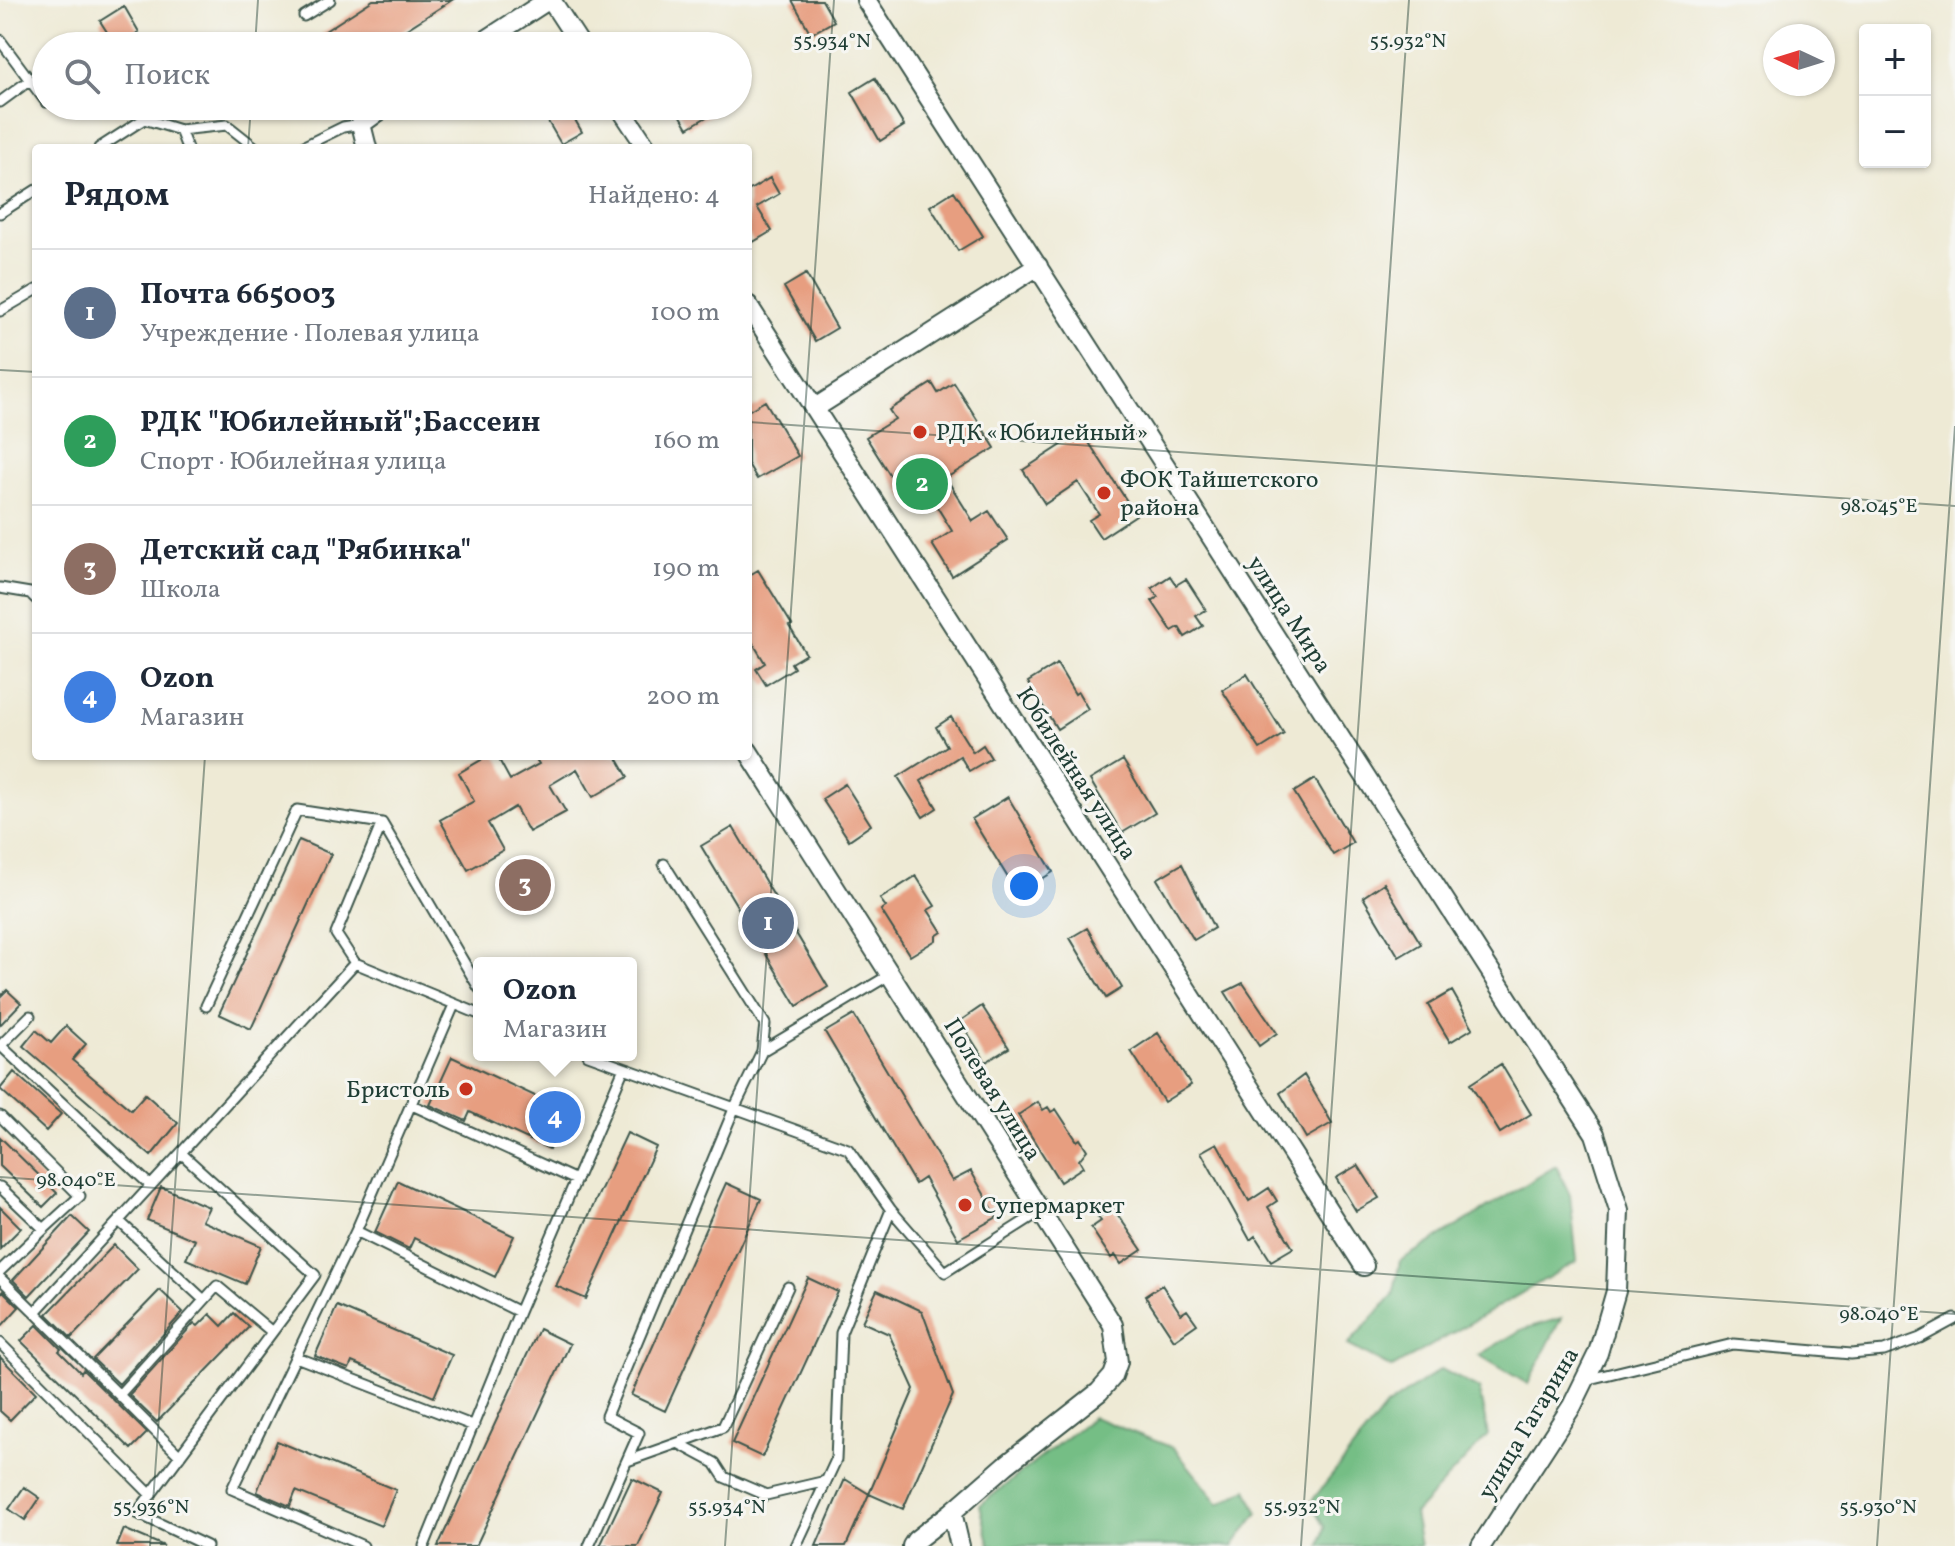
<!DOCTYPE html>
<html lang="ru">
<meta charset="utf-8">
<style>
:root{--surface:#fff;--page:#f2f2f3;--text:#1f2937;--muted:#747a83;--line:#e0e1e3;--accent:#c8321e}
body{margin:0;font-family:Vollkorn,serif;background:var(--page);color:var(--text)}
.controls{position:absolute;right:24px;top:24px;display:grid;overflow:hidden;border-radius:8px;box-shadow:0 2px 6px #0004}
.controls button{width:72px;height:72px;display:grid;place-items:center;padding:0;border:0;border-bottom:2px solid var(--line);background:var(--surface);color:var(--text);font:40px sans-serif}
.compass{position:absolute;left:1763px;top:24px;width:72px;height:72px;border-radius:50%;background:var(--surface);box-shadow:0 2px 6px #0004;rotate:274deg}
.you{position:absolute;left:1024px;top:886px;width:28px;height:28px;margin:-20px;border:6px solid #fff;border-radius:50%;background:#1a73e8;box-shadow:0 0 0 12px #1a73e833}
.badge{display:grid;place-items:center;width:52px;height:52px;border-radius:50%;background:var(--accent);color:#fff;font-size:26px;font-weight:700}
.pin{position:absolute;translate:-50% -50%;border:4px solid #fff;box-shadow:0 2px 8px #0006}
.popup{position:absolute;left:473px;top:957px;width:164px;height:104px;box-sizing:border-box;display:grid;place-content:center;border-radius:8px;background:var(--surface);filter:drop-shadow(0 2px 6px #0005);font-size:26px;white-space:nowrap;color:var(--muted)}
.popup b{font-size:30px;color:var(--text)}
.popup::after{content:'';position:absolute;left:50%;top:100%;margin-left:-16px;border:16px solid transparent;border-top-color:var(--surface)}
.list{margin:0;padding:0;list-style:none}
h2{display:flex;justify-content:space-between;align-items:center;height:104px;margin:0;padding:0 32px;font-size:34px}
h2 small{font-size:26px;font-weight:400;color:var(--muted)}
.list li{display:grid;grid-template-columns:52px 1fr auto;gap:24px;align-items:center;box-sizing:border-box;height:128px;padding:0 32px;border-top:2px solid var(--line)}
.list b{display:block;font-size:30px;white-space:nowrap}
.list p{margin:0;font-size:26px;white-space:nowrap;color:var(--muted)}
.list em{font-size:26px;font-style:normal;color:var(--muted)}
.icon{flex:none;width:44px;height:44px;fill:none;stroke:currentColor;stroke-width:2;stroke-linecap:round;stroke-linejoin:round}
.map{position:relative;flex:none;width:1955px;height:1546px;overflow:hidden}
.search{position:absolute;background:var(--surface);box-shadow:0 2px 6px #0004;left:32px;top:32px;width:720px;height:88px;display:flex;align-items:center;gap:20px;box-sizing:border-box;padding:0 28px;border-radius:44px;color:var(--muted);font-size:30px}
.panel{position:absolute;background:var(--surface);box-shadow:0 2px 6px #0004;left:32px;top:144px;width:720px;height:616px;border-radius:8px}
.map>svg:first-child{display:block}
</style>
<div class="map">
<svg width="1955" height="1546" viewBox="0 0 1955 1546">
<rect width="100%" height="100%" fill="#f6f6f2"/>
<filter id="ink" filterUnits="userSpaceOnUse"><feTurbulence type="fractalNoise" baseFrequency=".0125" numOctaves="2"/><feDisplacementMap in="SourceGraphic" scale="16" xChannelSelector="R" yChannelSelector="G"/><feConvolveMatrix kernelMatrix="1 2 1 2 8 2 1 2 1" color-interpolation-filters="sRGB"/></filter>
<filter id="wash" filterUnits="userSpaceOnUse"><feTurbulence type="fractalNoise" baseFrequency=".006" numOctaves="4" result="noise"/><feDisplacementMap in="SourceGraphic" scale="32" xChannelSelector="R" yChannelSelector="G"/><feGaussianBlur stdDeviation="1.8" result="paint"/><feColorMatrix in="noise" values="0 0 0 0 0 0 0 0 0 0 0 0 0 0 0 0 0 1.4 0 .05"/><feComposite in="paint" operator="in"/></filter>
<g filter="url(#wash)">
<rect width="100%" height="100%" fill="#eeead5"/>
<!-- forest -->
<path fill="#75be85" stroke="#4a7e5c" stroke-width="2" d="M1556 1166 1570 1195 1577 1261 1392 1368 1348 1345 1393 1295 1400 1261Z
M1561 1318 1528 1384 1479 1355 1523 1329Z
M1441 1369 1479 1389 1488 1435 1414 1514 1420 1546H1320L1325 1527 1311 1502 1386 1407Z
M1093 1417 1174 1448 1219 1504 1247 1489 1258 1513 1233 1546H990L980 1505Z"/>
<g id="blocks">
<!-- building -->
<path fill="#e79e80" d="M373 0H452L380 46H330L322 33Z
M792 0H822L834 21 811 34Z
M124 6 139 32 116 46 100 21Z
M875 78 904 126 880 141 852 92Z
M539 106H567L582 132 561 144Z
M675 106H725L688 128Z
M770 178 779 194 757 207 772 231 753 242 748 233V191Z
M954 191 983 236 958 251 930 206Z
M806 274 837 328 815 341 784 287Z
M932 383 938 393 954 383 995 448 946 478 973 521 989 511 1008 540 952 576 932 544 952 531 926 489 906 501 866 437 895 419 889 410Z
M765 401 798 456 757 479 748 464V411Z
M1082 432 1136 515 1101 538 1089 520 1099 514 1078 482 1045 504 1023 470Z
M758 570 792 625 789 626 806 654 791 663 794 668 766 685 756 669 765 663 748 635V576Z
M1170 576 1176 585 1186 579 1206 610 1196 616 1203 626 1185 637 1179 627 1172 631 1152 601 1158 597 1152 588Z
M1057 664 1075 694 1078 692 1088 709 1057 729 1028 682Z
M1247 674 1284 734 1260 749 1222 690Z
M951 717 973 752 983 745 991 758 969 771 960 756 921 781 937 808 923 817 898 777 947 746 936 727Z
M488 756H497L510 780 539 764 534 756H616L628 777 593 797 577 769 550 785 566 812 529 832 515 807 488 823 503 850 468 870 440 820 474 801 459 773Z
M1123 760 1155 813 1122 833 1090 780Z
M1315 779 1353 843 1333 855 1294 792Z
M845 784 871 825 849 840 822 799Z
M1008 797 1053 872 1018 894 972 819Z
M733 827 828 987 797 1006 701 846Z
M299 840 331 854 251 1029 219 1014Z
M1182 864 1214 928 1194 940 1157 879Z
M916 876 935 906 928 910 942 932 936 936V940L910 956 881 910 886 907 880 899Z
M1384 883 1421 944 1399 957 1363 897Z
M1087 928 1122 988 1106 998 1070 938Z
M1243 983 1277 1033 1259 1046 1225 992Z
M7 990 21 1003 0 1025V997Z
M1452 991 1473 1028 1450 1042 1428 1005Z
M982 1006 1009 1048 986 1062 960 1021Z
M854 1015 952 1181 971 1171 997 1217 958 1239 924 1178 915 1184 825 1032Z
M66 1026 86 1044 72 1060 131 1110 145 1094 178 1123 151 1156 23 1046 36 1030 51 1043Z
M1158 1033 1191 1085 1164 1102 1131 1051Z
M452 1057 567 1111 549 1149 470 1112 466 1121 430 1105Z
M1501 1064 1531 1114 1500 1133 1470 1084Z
M14 1072 61 1114 46 1131 0 1089Z
M1304 1075 1332 1123 1306 1138 1280 1093Z
M1038 1102 1043 1110 1048 1107 1051 1112 1056 1109 1077 1141 1080 1139 1087 1150 1079 1160 1083 1167 1060 1182 1018 1115Z
M627 1133 656 1147 586 1299 556 1286Z
M0 1137 57 1193 43 1207 0 1166Z
M1217 1143 1249 1201 1269 1188 1277 1201 1268 1207 1293 1248 1271 1261 1255 1236 1250 1240 1201 1152Z
M1358 1165 1379 1198 1356 1211 1336 1178Z
M398 1181 514 1236 495 1277 414 1238 409 1249 375 1232Z
M726 1183 761 1199 665 1411 631 1395Z
M161 1187 209 1207 202 1221 261 1246 245 1284 186 1259 195 1240 147 1220Z
M0 1207 21 1228 0 1249Z
M1113 1208 1142 1250 1121 1264 1115 1255 1111 1258 1091 1228 1101 1221 1098 1217Z
M72 1216 89 1232 29 1296 13 1280Z
M114 1245 138 1269 71 1338 47 1314Z
M808 1278 838 1292 762 1457 732 1443Z
M1162 1285 1181 1314 1187 1310 1197 1324 1174 1340 1145 1296Z
M160 1290 183 1312 119 1384 93 1359Z
M877 1290 922 1311 953 1395 903 1509 869 1494 914 1389 889 1334 862 1322Z
M3 1291 19 1307 0 1328V1294Z
M337 1306 452 1355 434 1397 352 1362 349 1369 315 1356Z
M234 1313 249 1327 157 1422 129 1395 194 1323 198 1326 210 1314 222 1326Z
M37 1325 61 1349 59 1351 81 1373 83 1370 147 1433 131 1449 21 1341Z
M539 1329 570 1344 476 1546H438Z
M0 1357 36 1393 10 1420 0 1411Z
M277 1441 396 1490 381 1526 296 1491 290 1506 257 1492Z
M632 1478 663 1493 638 1546H600Z
M845 1479 869 1494 846 1546H816Z
M24 1487 40 1498 25 1520 9 1509Z
M124 1529 164 1546H117Z"/>
</g>
</g>
<g filter="url(#ink)">
<use href="#blocks" fill-opacity="0" stroke="#3e574c" stroke-width="2"/>
<g fill="none" stroke-linecap="round" stroke-linejoin="round">
<!-- service casing -->
<g stroke="#3e574c" stroke-width="13">
<path id="service" d="M304 16 330 0
M0 40 46 102
M0 102 30 80
M180 130 187 148
M99 148 144 119 180 130 227 125 256 148
M300 148 343 127 361 124
M0 213 36 190
M0 311 36 290
M0 588 30 593 36 599
M382 823 479 988
M206 1006 297 810 382 823 336 934 355 963 479 1014
M0 1045 151 1186
M0 1046 30 1016
M762 1051 891 974
M588 1055 624 1068
M412 1105 576 1180
M0 1116 80 1196 44 1229
M181 1153 315 1275 137 1513 207 1546
M0 1187 44 1229 0 1271
M119 1221 204 1300
M356 1231 454 1005
M0 1278 119 1395
M35 1312 355 963
M0 1343 151 1495
M296 1357 474 1426
M1585 1380 1733 1344 1851 1354 1884 1351 1920 1338 1955 1319
M678 1443 715 1463 724 1477 766 1495 826 1481
M180 1456 119 1395 217 1286 272 1332
M627 1461 723 1427 788 1287
M363 1546 232 1489 356 1231 519 1312
M424 1546 519 1312 624 1068 848 1149 891 1210 945 1272 1041 1211
M589 1546 639 1433 606 1416 734 1109 762 1051 765 1024 664 864
M796 1546 836 1460 841 1333 891 1210"/>
</g>
<!-- minor casing -->
<g stroke="#3e574c" stroke-width="22">
<path id="minor" d="M551 0 581 46
M866 0 1595 1134 1619 1210 1616 1291 1598 1353 1572 1406 1481 1546
M477 46 548 0
M619 106 647 148
M367 148 361 124 386 106
M748 305 1364 1266
M815 408 1038 266
M748 751 1113 1325 1118 1362 1113 1376 1099 1392 1006 1465 952 1512 960 1546
M912 1546 916 1540 952 1512"/>
</g>
<!-- service -->
<use href="#service" stroke="#fff" stroke-width="9"/>
<!-- minor -->
<use href="#minor" stroke="#fff" stroke-width="18"/>
</g>
</g>
<!-- ticks -->
<path fill="none" stroke="#1f3d34" stroke-width="2" stroke-opacity="0.45" d="M255 46 258 0M248 148 251 106M0 370 36 372M748 422 1955 506M0 1177 1955 1314M150 1546 205 756M725 1546 834 0M1301 1546 1409 0M1877 1546 1955 426"/>
<!-- markers -->
<g fill="#c8321e" stroke="#f6f6f2" stroke-width="3">
<circle cx="920" cy="432" r="8"/>
<circle cx="1104" cy="493" r="8"/>
<circle cx="466" cy="1089" r="8"/>
<circle cx="965" cy="1205" r="8"/>
</g>
<g text-anchor="middle" stroke-width="6" stroke-linejoin="round" paint-order="stroke">
<!-- poi labels -->
<g font-size="24" fill="#1f3d34" stroke="#f6f6f2" text-anchor="start">
<text x="936" y="440">РДК «Юбилейный»</text>
<text x="1120" y="487">ФОК Тайшетского<tspan x="1120" dy="28">района</tspan></text>
<text x="450" y="1097" text-anchor="end">Бристоль</text>
<text x="981" y="1213">Супермаркет</text>
</g>
<!-- street labels -->
<g font-size="24" fill="#1f3d34" stroke="#f6f6f2">
<text transform="translate(1290 614) rotate(57)" y="8">улица Мира</text>
<text transform="translate(1077 773) rotate(57)" y="8">Юбилейная улица</text>
<text transform="translate(993 1089) rotate(58)" y="8">Полевая улица</text>
<text transform="translate(1528 1423) rotate(-59)" y="8">улица Гагарина</text>
</g>
</g>
<g font-size="20" text-anchor="middle" fill="#1f3d34" stroke="#f6f6f2" stroke-width="6" stroke-linejoin="round" paint-order="stroke">
<text x="832" y="47">55.934°N</text>
<text x="1408" y="47">55.932°N</text>
<text x="1879" y="512">98.045°E</text>
<text x="76" y="1186">98.040°E</text>
<text x="1879" y="1320">98.040°E</text>
<text x="151" y="1513">55.936°N</text>
<text x="727" y="1513">55.934°N</text>
<text x="1302" y="1513">55.932°N</text>
<text x="1878" y="1513">55.930°N</text>
</g>
</svg>
<div class="controls">
<button>+</button>
<button>−</button>
</div>
<svg class="compass" viewBox="-18 -18 36 36"><path d="M0-13l5 13h-10z" fill="#e53935"/><path d="M0 13l5-13h-10z" fill="#747a83"/></svg>
<div class="you"></div>
<div class="pin badge" style="left:768px;top:923px;background:#5c6f8a">1</div>
<div class="pin badge" style="left:922px;top:484px;background:#2e9e5b">2</div>
<div class="pin badge" style="left:525px;top:885px;background:#8d6e63">3</div>
<div class="pin badge" style="left:555px;top:1117px;background:#3f7fe0">4</div>
<div class="popup"><b>Ozon</b>Магазин</div>
<div class="search"><svg class="icon" aria-label="search" viewBox="0 0 24 24"><circle cx="10" cy="10" r="6"/><path d="M15 15l6 6"/></svg>Поиск</div>
<section class="panel">
<h2>Рядом<small>Найдено: 4</small></h2>
<ul class="list">
<li><span class="badge" style="background:#5c6f8a">1</span><div><b>Почта 665003</b><p>Учреждение · Полевая улица</p></div><em>100 m</em></li>
<li><span class="badge" style="background:#2e9e5b">2</span><div><b>РДК &quot;Юбилейный&quot;;Бассеин</b><p>Спорт · Юбилейная улица</p></div><em>160 m</em></li>
<li><span class="badge" style="background:#8d6e63">3</span><div><b>Детский сад &quot;Рябинка&quot;</b><p>Школа</p></div><em>190 m</em></li>
<li><span class="badge" style="background:#3f7fe0">4</span><div><b>Ozon</b><p>Магазин</p></div><em>200 m</em></li>
</ul>
</section>
</div>
